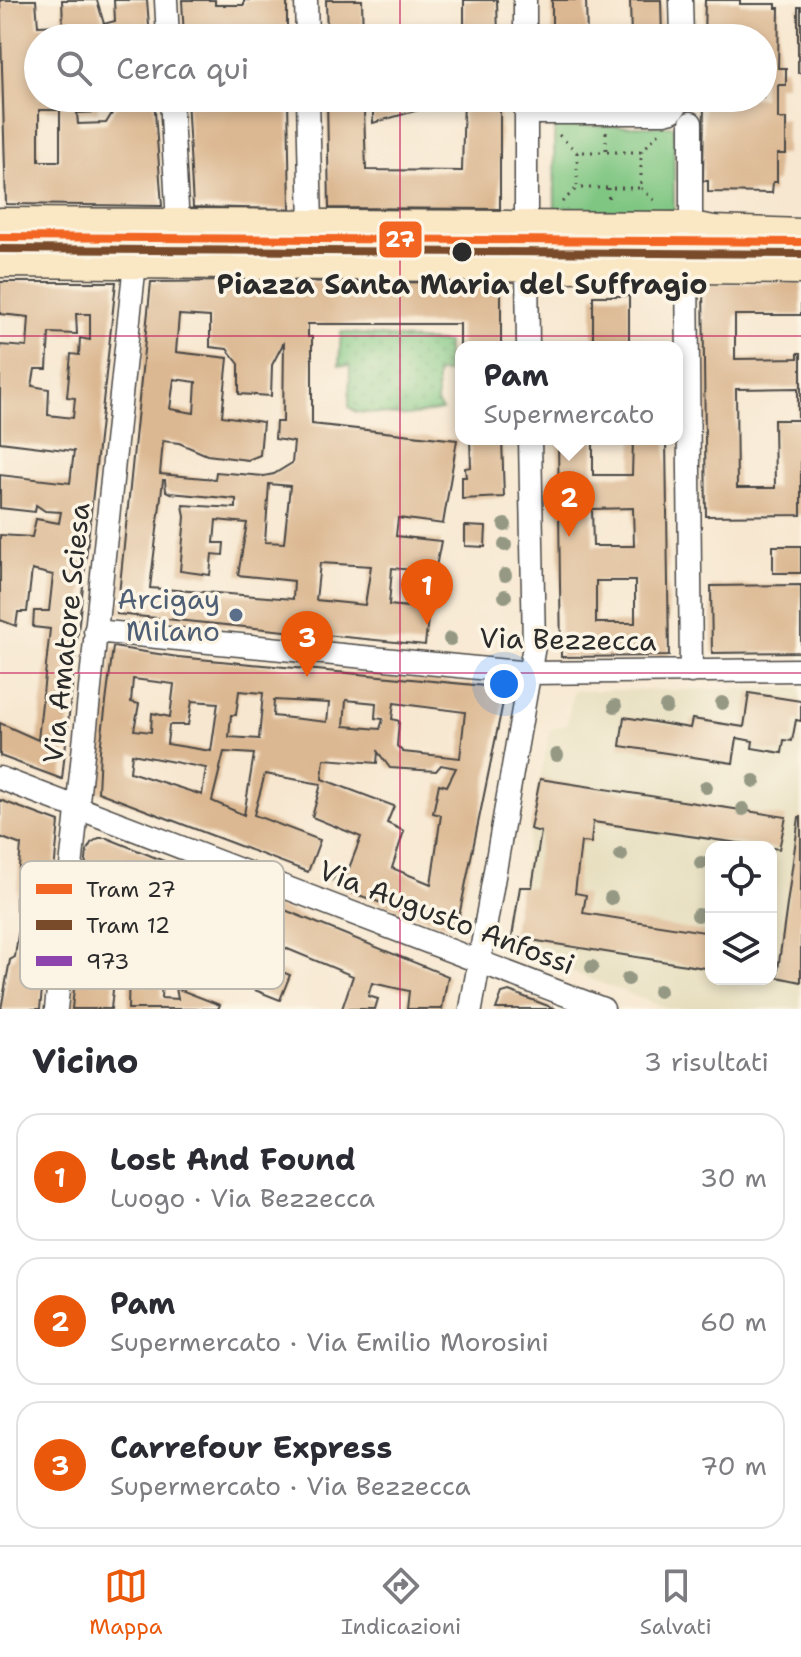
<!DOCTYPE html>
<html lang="it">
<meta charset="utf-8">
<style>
:root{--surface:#fff;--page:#f7f7f7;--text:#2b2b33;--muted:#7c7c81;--line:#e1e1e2;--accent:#ea580c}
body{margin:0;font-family:"Shantell Sans",sans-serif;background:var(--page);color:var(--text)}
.controls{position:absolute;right:24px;bottom:24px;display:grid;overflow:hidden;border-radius:16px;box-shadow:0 4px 12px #0003}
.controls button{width:72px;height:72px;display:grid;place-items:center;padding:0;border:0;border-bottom:2px solid var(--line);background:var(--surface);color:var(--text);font:40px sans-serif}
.you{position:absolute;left:504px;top:684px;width:28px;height:28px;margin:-20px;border:6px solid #fff;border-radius:50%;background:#1a73e8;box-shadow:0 0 0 12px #1a73e833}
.badge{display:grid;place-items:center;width:52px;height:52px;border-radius:50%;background:var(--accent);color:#fff;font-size:26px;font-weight:700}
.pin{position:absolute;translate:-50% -66px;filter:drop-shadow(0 2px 4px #0008)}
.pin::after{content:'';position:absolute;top:42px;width:28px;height:24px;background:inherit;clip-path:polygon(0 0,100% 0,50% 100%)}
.popup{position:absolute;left:455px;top:341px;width:228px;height:104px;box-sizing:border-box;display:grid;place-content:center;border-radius:16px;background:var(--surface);filter:drop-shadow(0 2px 6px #0005);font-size:26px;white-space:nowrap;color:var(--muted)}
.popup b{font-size:30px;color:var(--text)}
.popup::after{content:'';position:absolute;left:50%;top:100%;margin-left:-16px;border:16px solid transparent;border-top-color:var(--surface)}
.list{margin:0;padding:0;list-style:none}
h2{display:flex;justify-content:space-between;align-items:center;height:104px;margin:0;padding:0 32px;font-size:34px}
h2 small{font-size:26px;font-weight:400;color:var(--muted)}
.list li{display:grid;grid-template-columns:52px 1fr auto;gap:24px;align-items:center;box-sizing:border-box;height:128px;margin:0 16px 16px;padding:0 16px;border:2px solid var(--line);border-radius:24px}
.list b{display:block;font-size:30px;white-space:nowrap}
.list p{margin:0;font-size:26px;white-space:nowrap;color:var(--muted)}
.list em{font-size:26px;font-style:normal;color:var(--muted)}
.icon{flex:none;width:44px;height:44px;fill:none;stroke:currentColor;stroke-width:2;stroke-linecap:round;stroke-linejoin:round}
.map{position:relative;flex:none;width:801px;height:1009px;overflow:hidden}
.search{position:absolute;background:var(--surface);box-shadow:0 4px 12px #0003;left:24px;right:24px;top:24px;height:88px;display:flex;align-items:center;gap:20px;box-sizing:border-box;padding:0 28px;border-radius:44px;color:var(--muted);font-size:30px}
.sheet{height:536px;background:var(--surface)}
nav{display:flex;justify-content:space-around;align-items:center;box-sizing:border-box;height:112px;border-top:2px solid var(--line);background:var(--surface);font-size:22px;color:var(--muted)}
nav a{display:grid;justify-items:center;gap:4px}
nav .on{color:var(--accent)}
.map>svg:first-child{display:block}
</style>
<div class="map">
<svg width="801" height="1009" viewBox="0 0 801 1009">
<defs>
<pattern id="garden-dots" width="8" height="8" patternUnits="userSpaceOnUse" patternTransform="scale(2)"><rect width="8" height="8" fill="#7fc682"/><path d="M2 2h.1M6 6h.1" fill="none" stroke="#68a16b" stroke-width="1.8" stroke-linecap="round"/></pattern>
</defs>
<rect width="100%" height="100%" fill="#fcf5e5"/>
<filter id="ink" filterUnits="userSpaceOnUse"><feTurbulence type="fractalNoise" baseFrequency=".0125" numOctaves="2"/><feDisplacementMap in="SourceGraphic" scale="16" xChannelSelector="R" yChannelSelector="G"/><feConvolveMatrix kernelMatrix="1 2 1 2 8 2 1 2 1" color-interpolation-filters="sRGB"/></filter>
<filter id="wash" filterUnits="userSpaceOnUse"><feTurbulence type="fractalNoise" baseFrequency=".006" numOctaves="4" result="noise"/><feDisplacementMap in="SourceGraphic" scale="32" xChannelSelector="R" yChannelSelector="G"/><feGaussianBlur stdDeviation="1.8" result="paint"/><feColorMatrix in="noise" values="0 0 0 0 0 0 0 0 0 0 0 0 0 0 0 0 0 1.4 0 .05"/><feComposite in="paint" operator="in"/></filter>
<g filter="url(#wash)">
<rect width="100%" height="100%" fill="#f7e7d0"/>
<!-- built -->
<path fill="#e4dbba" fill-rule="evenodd" d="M801 688V1009H669L512 949 530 829 550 730 567 724 573 691ZM711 847H771V979H711Z"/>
<!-- green -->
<path fill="#7fc682" stroke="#557856" stroke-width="2" d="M554 126H674V211H555Z"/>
<!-- garden -->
<path fill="url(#garden-dots)" stroke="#557856" stroke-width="2" d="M341 332 447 343V373H437V403L442 410 408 416 356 412 349 407 350 366 339 365Z"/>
<g id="blocks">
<!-- building -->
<path fill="#dbb892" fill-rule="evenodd" d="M0 0H36L38 26 63 25 62 0H97L104 24 115 21 114 0H147L150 38H38V47H33L35 76H38V98H76L77 104H98V112L77 113 78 124 106 123 119 102 118 98H154L162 206 6 204ZM39 110H60V161H39Z
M182 0H215V5H244V0H287V38H184Z
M326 0H362L363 38H327Z
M464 0H497L498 38H464Z
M552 0H586L587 38H552Z
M630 0H661L662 38H631Z
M705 0H740V4H776V8H779L778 68H786V85H778V119H786V154H777V182H773L772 193 708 192V181H703L704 98H763V38H704Z
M798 7H801V73H798Z
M187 98H288L290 209 193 207Z
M327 98H363V103L373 101V98H444L446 102 373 123V108L364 110 366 170 462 171 464 98H500V209L329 208Z
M236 281 501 283V347H460V324H308V337H312V424L457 440 443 524 398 518 396 536 441 541 435 572 392 568 389 605 429 609 425 645 117 614 151 282ZM179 315 210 317V347L227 349 239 364V394L271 396 272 365 284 342 283 422H276L275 439 294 442 292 463 274 474 264 476 216 472 215 479 160 474 163 441 179 443 207 455 248 460 260 455 263 422 222 416 228 358 176 352ZM174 379 196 382 194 413 170 409ZM163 480H165L166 491 170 493 236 499V508L183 505 185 517 180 571 210 575 212 554 223 555 224 543H214L216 520 247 523 238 575 294 581 293 599 150 588ZM269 484 290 486 284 543 265 542ZM320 563 371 566 365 605 316 600Z
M0 282H116L62 779 0 756V723L38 740 50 629 33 627 34 611H49L53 575 32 570 27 612H18L16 626 0 620V535L32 537 36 519 59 523 61 512 45 511 36 505 35 512 0 508V475L70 483 74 451 0 442V345L27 347 29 317 0 314ZM76 314H90V340L80 338 79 355 71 354 67 397 75 398 73 418 48 415 49 389 32 386 35 369H47L49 333 77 334Z
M703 283H801V315H735V359L798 358V353H801V515L706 516ZM798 388V420H774L775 488H737L736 389Z
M593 296H629V347H593Z
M470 439H502L504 497 462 499V477H466L465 468 471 467Z
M558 439H593V475H632L633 439H666L669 656 561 657ZM633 508 634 546H593L592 509ZM596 581H635V623H596Z
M465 526 486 527 485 547 465 546Z
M773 546H801V573H773Z
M801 585V652L712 653 711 586Z
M113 647 178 657 506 688 458 921 451 927 341 889 361 837 312 817 321 784 265 774 254 815 320 840 308 872 98 792 100 750ZM133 679 174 684 170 717 152 713 151 732 134 730 139 704 131 702ZM239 691 263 693 259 739 229 737 231 715H236ZM274 700 329 703 327 722 273 716ZM346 700 376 703 375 718 383 719 380 729 344 726ZM192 701 218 703 211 751 167 744 169 725H188ZM394 703 465 712 460 758 403 752 397 746 399 721 392 719ZM224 752 254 754 244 815 212 801ZM378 752 390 768 436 771 441 765 456 768 447 786 439 784 433 813 441 815 431 884 392 868 404 831 387 823 394 806 322 779 324 759 377 763ZM132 754 206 768 202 795 130 772Z
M749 693 801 701V721L796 720 792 741 784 740 782 753 752 748 753 741 737 738 733 763 620 746 624 717 690 728 692 719 744 727Z
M540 779 786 817 779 849 593 822 591 843 581 842 575 893 586 895 583 913 711 933V969L512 937 520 887H532L541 832 530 829Z
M0 800 59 822 40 1009H1L10 960 15 957 21 913 16 911V900L21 845 0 837Z
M799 817H801V982L777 977Z
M99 838H107L448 976 442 1009H407L409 991 372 983 368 996 378 999 375 1009H342L353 976 123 881 121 908 290 975 280 1000 222 977 218 986 167 966 162 979 161 998 178 999 176 988 220 1005 218 1009H128L129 966 147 968 148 963 117 951 111 1009H72L87 850 91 843Z
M509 991 556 1009H496L502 993Z"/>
</g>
</g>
<g filter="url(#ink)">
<use href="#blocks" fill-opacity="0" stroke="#4a4744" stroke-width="2"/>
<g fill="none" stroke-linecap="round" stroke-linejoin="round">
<!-- lane casing -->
<g stroke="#4a4744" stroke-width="14">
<path id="lane" d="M0 242 711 246"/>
</g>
<!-- street casing -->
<g stroke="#4a4744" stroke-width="25">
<path id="street" d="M166 0 168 38
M306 0 307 38
M525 0V38
M681 0 682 38
M171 98 178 225
M308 98 311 226
M526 100V226
M526 113H664L672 111 682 98
M691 123V228
M527 266 528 347
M687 267 691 672
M95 631 530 673 801 670
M0 778 603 1009
M56 1009 135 263
M471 1009 534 646 530 439"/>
</g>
<!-- secondary casing -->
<g stroke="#4a4744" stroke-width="35">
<path id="secondary" d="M0 224 691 228 714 232 801 235
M0 261 801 268"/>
</g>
<!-- path -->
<path stroke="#4a4744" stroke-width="3" stroke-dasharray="2 6" stroke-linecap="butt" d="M606 132V152
M559 135 577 152
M641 152H577V188H641V152L660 132
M608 188 609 204
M641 188 656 202
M562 202 577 188"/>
<!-- lane -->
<use href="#lane" stroke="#fff" stroke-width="11"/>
<!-- street -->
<use href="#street" stroke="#fff" stroke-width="22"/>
<!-- secondary -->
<use href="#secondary" stroke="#fae7c3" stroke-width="32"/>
<!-- tram-1 casing -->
<g stroke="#fcf5e5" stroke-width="14">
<path id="tram-1" d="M0 237 801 242"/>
</g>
<!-- tram-2 casing -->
<g stroke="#fcf5e5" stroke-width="14">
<path id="tram-2" d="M0 249 801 254"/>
</g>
<!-- tram-1 -->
<use href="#tram-1" stroke="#f26522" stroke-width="8"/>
<!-- tram-2 -->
<use href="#tram-2" stroke="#7a4b2a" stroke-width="8"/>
</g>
<!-- trees -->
<g fill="#959984">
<circle cx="505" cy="525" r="7"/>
<circle cx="505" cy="545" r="7"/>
<circle cx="505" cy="575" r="7"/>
<circle cx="505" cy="596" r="7"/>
<circle cx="450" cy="639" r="7"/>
<circle cx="722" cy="703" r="7"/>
<circle cx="615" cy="706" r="7"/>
<circle cx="666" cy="707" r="7"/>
<circle cx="557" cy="755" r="7"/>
<circle cx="754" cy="781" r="7"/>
<circle cx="706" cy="787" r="7"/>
<circle cx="743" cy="809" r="7"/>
<circle cx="621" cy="855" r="7"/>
<circle cx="701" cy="863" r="7"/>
<circle cx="329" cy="875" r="7"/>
<circle cx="611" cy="898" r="7"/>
<circle cx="698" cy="915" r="7"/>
<circle cx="592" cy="967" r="7"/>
<circle cx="628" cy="979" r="7"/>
<circle cx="659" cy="991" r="7"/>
</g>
</g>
<!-- grid -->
<path fill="none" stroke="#c2185b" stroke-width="2" stroke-opacity="0.55" d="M400 0V38M400 98V1009M0 336H801M0 673H801"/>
<!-- markers -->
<circle fill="#2b2b2b" stroke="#fcf5e5" stroke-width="3" cx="462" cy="252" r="11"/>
<circle fill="#5c6f8a" stroke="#fcf5e5" stroke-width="3" cx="236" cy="615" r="8"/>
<g text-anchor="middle" stroke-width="7" stroke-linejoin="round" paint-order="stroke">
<!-- stop labels -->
<g font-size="28" font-weight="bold" fill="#2b2b2b" stroke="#fcf5e5">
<text x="462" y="294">Piazza Santa Maria del Suffragio</text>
</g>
<!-- service labels -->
<g font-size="28" fill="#4e5e75" stroke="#fcf5e5" text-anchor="end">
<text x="220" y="609">Arcigay<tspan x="220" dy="32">Milano</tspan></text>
</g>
<!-- street labels -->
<g font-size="28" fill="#2b2b2b" stroke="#fcf5e5">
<text transform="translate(66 633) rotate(-84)" y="10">Via Amatore Sciesa</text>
<text transform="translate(568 639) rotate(1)" y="10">Via Bezzecca</text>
<text transform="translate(447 917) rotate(21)" y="10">Via Augusto Anfossi</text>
</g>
</g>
<!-- legend -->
<rect x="20" y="861" width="264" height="128" rx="12" fill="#fcf5e5" stroke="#bdb8ad" stroke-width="2"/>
<rect x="36" y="884" width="36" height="10" fill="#f26522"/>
<rect x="36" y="920" width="36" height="10" fill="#7a4b2a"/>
<rect x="36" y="956" width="36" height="10" fill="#8e44ad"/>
<g font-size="22" fill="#2b2b2b">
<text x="86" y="897">Tram 27</text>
<text x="86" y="933">Tram 12</text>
<text x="86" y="969">973</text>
</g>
<rect stroke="#fcf5e5" stroke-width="3" x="378" y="220" width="45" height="39" rx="8" fill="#f26522"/>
<g font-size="22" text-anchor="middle" font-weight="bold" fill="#fff">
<text x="400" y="247">27</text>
</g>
</svg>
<div class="controls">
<button><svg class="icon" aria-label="locate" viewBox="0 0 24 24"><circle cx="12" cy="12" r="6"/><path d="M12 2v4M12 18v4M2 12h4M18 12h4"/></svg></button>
<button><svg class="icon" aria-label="layers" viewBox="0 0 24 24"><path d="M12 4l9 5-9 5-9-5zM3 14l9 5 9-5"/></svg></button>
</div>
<div class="you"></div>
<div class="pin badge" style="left:427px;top:625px">1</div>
<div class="pin badge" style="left:569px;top:537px">2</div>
<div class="popup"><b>Pam</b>Supermercato</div>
<div class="pin badge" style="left:307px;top:677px">3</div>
<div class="search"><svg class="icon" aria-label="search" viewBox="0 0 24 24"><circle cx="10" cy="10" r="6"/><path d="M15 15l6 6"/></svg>Cerca qui</div>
</div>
<section class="sheet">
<h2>Vicino<small>3 risultati</small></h2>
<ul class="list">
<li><span class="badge">1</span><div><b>Lost And Found</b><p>Luogo · Via Bezzecca</p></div><em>30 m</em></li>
<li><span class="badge">2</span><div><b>Pam</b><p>Supermercato · Via Emilio Morosini</p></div><em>60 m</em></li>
<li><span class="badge">3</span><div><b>Carrefour Express</b><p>Supermercato · Via Bezzecca</p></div><em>70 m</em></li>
</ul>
</section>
<nav>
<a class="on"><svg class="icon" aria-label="map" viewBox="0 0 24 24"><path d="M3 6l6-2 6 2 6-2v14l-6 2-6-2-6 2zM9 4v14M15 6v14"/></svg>Mappa</a>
<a><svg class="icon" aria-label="directions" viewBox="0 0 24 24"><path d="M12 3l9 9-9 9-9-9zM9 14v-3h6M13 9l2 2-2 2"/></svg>Indicazioni</a>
<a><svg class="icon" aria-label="saved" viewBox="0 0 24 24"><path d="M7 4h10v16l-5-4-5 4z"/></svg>Salvati</a>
</nav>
